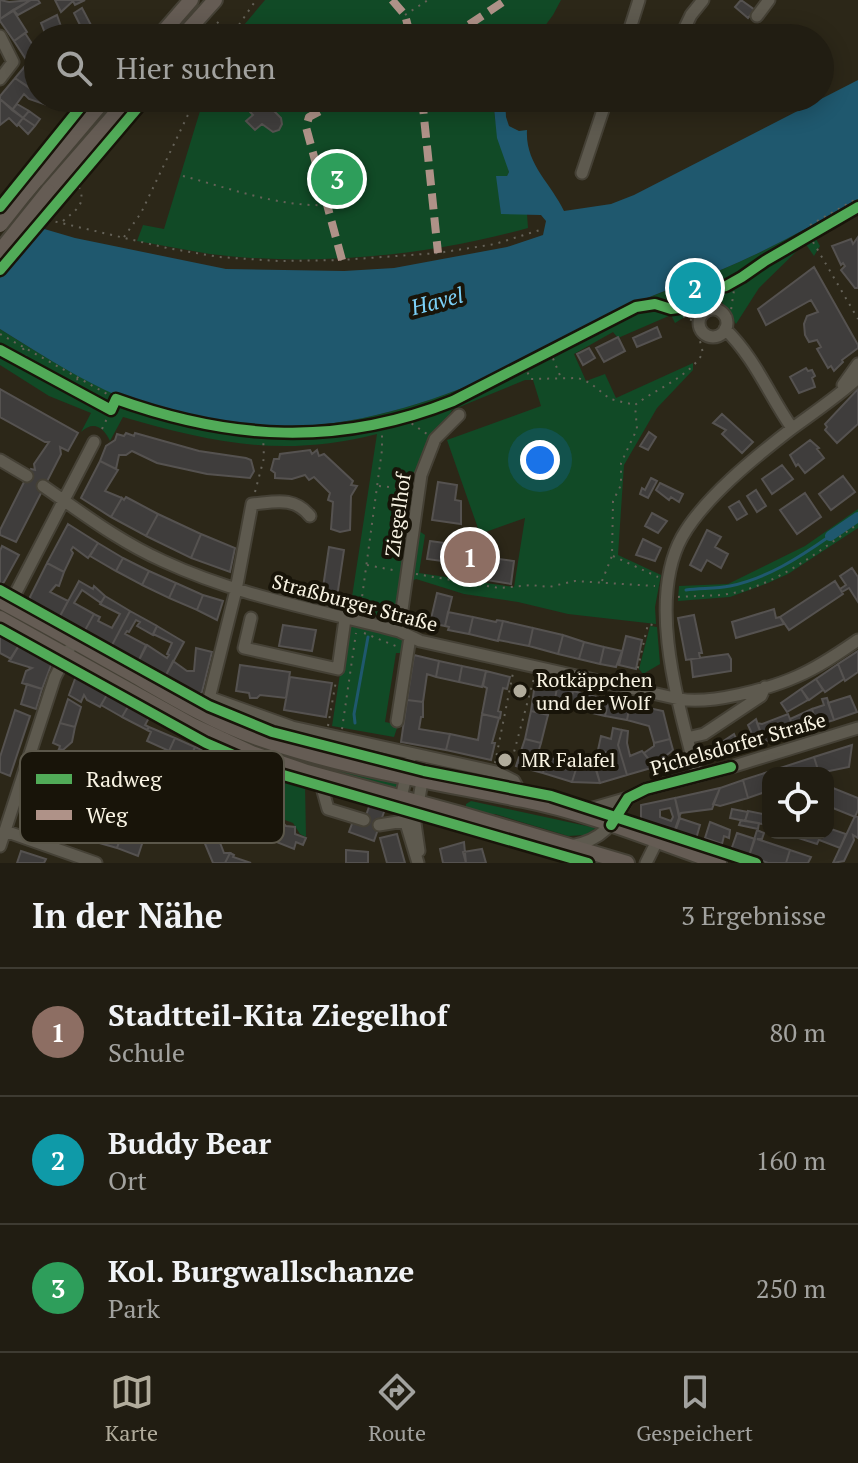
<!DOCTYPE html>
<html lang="de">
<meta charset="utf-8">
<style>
:root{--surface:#211d12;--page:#29261b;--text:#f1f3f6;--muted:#a2a29f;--line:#3e3b32;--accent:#b1ac9c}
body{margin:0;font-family:"PT Serif",serif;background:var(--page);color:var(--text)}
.controls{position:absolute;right:24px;bottom:24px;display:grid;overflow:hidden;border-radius:16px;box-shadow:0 4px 20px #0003}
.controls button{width:72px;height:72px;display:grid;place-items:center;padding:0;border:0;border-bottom:2px solid var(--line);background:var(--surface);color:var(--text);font:40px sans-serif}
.you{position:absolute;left:540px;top:460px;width:28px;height:28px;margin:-20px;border:6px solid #fff;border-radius:50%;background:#1a73e8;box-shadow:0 0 0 12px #1a73e833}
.badge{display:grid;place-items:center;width:52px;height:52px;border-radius:50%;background:var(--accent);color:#fff;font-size:26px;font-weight:700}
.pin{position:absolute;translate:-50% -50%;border:4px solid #fff;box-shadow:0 2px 8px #0006}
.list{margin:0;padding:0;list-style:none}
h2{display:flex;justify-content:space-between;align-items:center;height:104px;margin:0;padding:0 32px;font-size:34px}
h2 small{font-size:26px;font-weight:400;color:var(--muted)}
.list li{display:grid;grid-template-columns:52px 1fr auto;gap:24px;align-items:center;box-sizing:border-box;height:128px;padding:0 32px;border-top:2px solid var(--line)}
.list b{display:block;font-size:30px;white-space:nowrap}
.list p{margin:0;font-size:26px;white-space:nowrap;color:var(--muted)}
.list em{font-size:26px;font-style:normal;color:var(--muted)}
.icon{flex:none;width:44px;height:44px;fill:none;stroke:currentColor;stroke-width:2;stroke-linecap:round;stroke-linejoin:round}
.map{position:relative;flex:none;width:858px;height:863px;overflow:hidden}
.search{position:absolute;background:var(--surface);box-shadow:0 4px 20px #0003;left:24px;right:24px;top:24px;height:88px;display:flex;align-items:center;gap:20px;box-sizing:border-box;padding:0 28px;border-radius:44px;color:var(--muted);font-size:30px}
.sheet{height:488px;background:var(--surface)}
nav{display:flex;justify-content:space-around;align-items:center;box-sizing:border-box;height:112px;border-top:2px solid var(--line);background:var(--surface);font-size:22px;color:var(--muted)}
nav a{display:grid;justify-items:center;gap:4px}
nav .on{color:var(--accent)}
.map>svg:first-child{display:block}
</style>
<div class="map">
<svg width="858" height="863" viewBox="0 0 858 863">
<rect width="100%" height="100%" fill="#2c2718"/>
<!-- green -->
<path fill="#114a26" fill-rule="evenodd" d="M265 0H561L553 15 536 38H233Z
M204 98H493L495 119 509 172 507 176H497L501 213 527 214 528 228C426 256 315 267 210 254 185 250 161 245 137 241L143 225 164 229Z
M858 199V215L816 239 820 246 814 256 805 243 759 288 736 324 718 296 675 323 671 315 618 338 613 332 574 354 586 381 605 374 616 398 693 363V370L657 408 624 465 618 555 661 575 655 607 656 624 568 614 518 602 464 594 416 579 412 581 406 621 350 610 377 434C283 458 213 443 123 417L110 441C104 428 94 420 81 432L91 413 49 396 0 365V329C44 357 90 385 139 404 262 451 387 423 503 371 546 352 586 327 628 307 659 292 692 282 723 269 770 249 814 225 858 199ZM525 380H533L541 406 447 440 480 534 525 518 514 587 419 573 425 535 419 531 429 453 452 410Z
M858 509V513L830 531 840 533 858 521V528L788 574 768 583 730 597 678 601 679 586 728 584 805 546Z
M350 623 395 633 405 641 403 653H396L385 722 395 724 397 728 394 737 332 726 347 628Z
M650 626 657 627 660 664 643 674 639 669Z
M287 754 399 781 398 787 394 789 285 757Z
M278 775 305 784 306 837 300 834 293 823 266 813Z
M471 801 596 828 585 835 568 836 495 814H481L466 809V804Z"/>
<!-- water -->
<path fill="#1f586e" d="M858 80V199C814 225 770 249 723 269 692 282 658 292 627 307 586 327 546 352 503 371 392 420 288 445 168 412 147 406 125 400 105 390 69 373 34 350 0 329V216L75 238 226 269 344 271 394 268 507 247 543 235 546 221 541 215 501 214 496 176H507L509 172 497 138 493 98H505L506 117 509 126 519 131 527 130C525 164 551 183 564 211L611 204 634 195Z"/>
<!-- pier -->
<path fill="#2c2718" d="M0 212 43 223 0 277Z"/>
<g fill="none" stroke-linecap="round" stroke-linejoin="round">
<!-- stream -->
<path stroke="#1f586e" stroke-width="3" d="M686 590C700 588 716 589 730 586 766 579 800 557 830 536
M355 723 354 714 368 637"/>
<!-- canal -->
<path stroke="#1f586e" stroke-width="10" d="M830 536 858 517"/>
</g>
<!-- building -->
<path fill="#3f3d3c" stroke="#555250" stroke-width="2" fill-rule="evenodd" d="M0 0 9 2 31 0 0 19Z
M31 0H38L40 3 18 15 13 10Z
M55 0H85L75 5 73 1 61 12Z
M741 0 755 10 748 18 735 7Z
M82 8 92 27 83 31 74 13Z
M13 10 27 32 14 41 0 21V19Z
M57 15 65 38H47L41 23Z
M25 33 38 53 27 61 14 41Z
M26 65 36 74 29 83 38 87 35 92 15 78Z
M15 78 38 93V98H57L50 106 29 99 24 94 12 110 0 99V96Z
M237 98H262L266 102 274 98 281 106 275 112 281 118 282 124 279 130 273 132 262 124 255 130 246 121 253 115Z
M0 99 23 118 17 126 9 118 0 125Z
M17 104 29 111 23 118 12 110Z
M29 111 40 119 35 126 23 118Z
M23 118 35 126 28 134 18 124Z
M858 237V288H855L841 270 845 266 843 263 841 265 832 246 851 239 853 244Z
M814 267 858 345V348L842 360 843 362 834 371 831 366 828 368 817 349 821 347 817 340 809 342 805 335 804 324 807 316 818 312 811 300 766 325 758 309Z
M657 327 661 337 637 347 633 338Z
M618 337 625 351 604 362 596 348Z
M589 348 595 358 583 365 577 354Z
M806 368 808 371 812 370 815 376 812 378 815 387 799 393 790 377Z
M0 389 78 433 68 451 60 447 61 454 16 542 0 535V530L27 476 31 469 35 470 34 464 49 442H45L0 417Z
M858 389V424L837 443 825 430 827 427 825 424Z
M722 414 753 442 742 453 722 434 726 430 713 423Z
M649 432 656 437 648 450 640 446Z
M126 433 134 436 135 433 199 451 246 458 251 460 254 471 250 478 207 474 157 463 132 451 126 455H119L116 469 100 461 106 446 115 440 117 434 124 436Z
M810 440 819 448 817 449 824 458 805 473 798 464 796 466 790 455Z
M310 450 312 454 317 450 319 456 324 454 353 481 351 485 357 486 351 496 350 530 340 532 331 529 333 502 328 500 330 493 314 477 309 480 305 475 292 479 275 478V473L271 470 274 459H279L280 454Z
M100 461 118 470 105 491 122 498 111 517 81 498Z
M782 465 793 479 772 494 762 479Z
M843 476 855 492 831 510 819 494Z
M651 478 657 481 648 498 640 494 642 488 645 490Z
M438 482 457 485 455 500 461 501V524L432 520Z
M660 483 683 494 679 502 671 497 669 500 656 490Z
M756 490 766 506 757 512 747 496Z
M805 493 821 517 797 534 780 510Z
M126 497 158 514 146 536 111 517 122 498 124 500Z
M739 501 747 514 737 520 729 507Z
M652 513 667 521 658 533 645 526Z
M158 514 201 534 191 558 146 536Z
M68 524 98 543 88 558 73 547 71 550 73 553 64 572 47 563Z
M707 530 721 537 715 547 728 554 721 568 707 560 701 571 690 565Z
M201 534 235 548 230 572 191 558Z
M643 539 661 548 655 561 636 555Z
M430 541 452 544 450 549 469 552 471 541 493 544 490 560 492 558 514 561 511 584 449 574 451 560 449 562 427 559Z
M98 543 123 558 116 571 90 556Z
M2 546 19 555 4 582 0 585V551Z
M329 547 344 550 336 604 321 601Z
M123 558 149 571 142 585 116 571Z
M47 563 64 572 59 586 56 585 50 592 68 601 59 618 31 603 30 597Z
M852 568 858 577V602L849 588 842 592 840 589 846 585 840 576Z
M149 571 176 583 169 598 142 585Z
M79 581 93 589 94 586 105 596 101 603 82 590 74 603 94 614 84 632 59 618Z
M835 581 843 594 789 630 780 617Z
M176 583 203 595 197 610 169 598Z
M437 593 452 597 445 626 430 623Z
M203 595 223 601 217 620 197 610Z
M105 596 130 611 111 647 84 632 94 614 100 617 98 621 112 628 113 626 120 614 100 604Z
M774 609 776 618 780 617 784 624 736 638 732 622Z
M130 611 157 626 153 635 137 626 140 622 136 620 129 632 127 631 125 634 146 645 138 662 111 647Z
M448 612 473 617 469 634 448 630 449 627 445 626Z
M694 615 702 653H699L700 658 686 660 678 618Z
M473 617 496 622 497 620 503 621 498 641 469 634Z
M503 621 533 628 529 646 498 640Z
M283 625 316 630 312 651 279 646Z
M157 626 184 642 165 677 138 662 147 645 167 658 169 655 167 654 172 643 153 634Z
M533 628 563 635 558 654 529 646Z
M0 630 21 642 11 659 0 653Z
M563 635 584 642 579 659 558 654Z
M626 636 642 640 636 669 619 665Z
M21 642 53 660 42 689 22 683 26 671 32 668 9 661Z
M584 642 604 647 600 664 579 659Z
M604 647 622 651 616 667 600 664Z
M196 648 212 652 202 692 198 695 165 677 173 661 187 671H194Z
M858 651V672L845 681 838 664Z
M728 654 731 659V671L693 677 691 659Z
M414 655 439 661 436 677 427 674 423 702 407 700Z
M439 661 462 666 459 682 436 677Z
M838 664 844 679 825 692 816 679Z
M240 665 290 672 286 698 260 695 257 698H250L249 693 236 691Z
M462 666 486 671 482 687 459 682Z
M486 671 510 677 507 689 503 688 498 711 501 712 500 718 482 714 487 688 483 686Z
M79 677 108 693 100 707 87 700 84 695 81 702 69 695 75 679Z
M290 677 332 683 326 717 284 710Z
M816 679 823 690 809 700 801 689Z
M535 683 557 688 554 704H548V715L531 711Z
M27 684 42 689 36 709 21 704Z
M557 688 573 691 570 708 554 704Z
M801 689 808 700 787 712 781 703Z
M573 691 593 696 588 712 570 708Z
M108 693 129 705 122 717 101 705Z
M593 696 609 699 605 716 588 712Z
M850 696 857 712 834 720 828 703Z
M827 698 834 720 817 725 812 709 824 705 822 699Z
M68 699 81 707 75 727 60 723Z
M609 699 630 704 627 720 605 716Z
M407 700 423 702V717H421L419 729 450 734 446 750 401 742Z
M630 704 663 711 670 739 654 743 649 726 627 720Z
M129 705 150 716 145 725 149 727 147 730 122 717Z
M812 709 817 725 795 732 790 719Z
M15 710 30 716 10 776 0 772V757Z
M531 711 548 715 541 743 525 739Z
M482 714 499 718 492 743H495L491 760 446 750 450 734 478 740Z
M788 714 795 732 764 742 757 723 762 724Z
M756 719 764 742 713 759 710 750 734 734 737 741 753 736 748 725Z
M60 723 75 727 72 742 63 750 59 749 60 746 53 743Z
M149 727 175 738 169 751 147 741 151 732 147 730Z
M613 728 622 730 618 745 627 775 600 783 595 765 615 761 614 754 598 750 601 736 611 739Z
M622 730 628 731 627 743 630 756 642 751 654 766 651 768 627 775 618 745Z
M175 738 195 747 189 761 169 751Z
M525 739 541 743 537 756 547 757 543 773 516 766Z
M670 739 673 750 654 766 644 753 654 746V743Z
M852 745 849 767 819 773 814 757Z
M195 747 218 757 211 770 189 761Z
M59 749 63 750 62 754 77 759 71 774 51 766Z
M547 757 577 766 572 782 543 773Z
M814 757 819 773H771V771Z
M577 766 595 767 600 783 572 782Z
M771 771 768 773V791L748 798 743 780Z
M743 780 748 798 720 806 713 804 720 788Z
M828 786 858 798V810L855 817 828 806Z
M720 788 712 809 681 813 679 817 675 798Z
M675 798 680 818 675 832 641 821V805ZM670 808 673 817 671 821 660 817V810Z
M370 804 385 809 374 841 349 832 353 821 363 824Z
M732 809 748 812 745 821 730 818Z
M748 811 768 815V825L745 821Z
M855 816 858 817V838L853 835 854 840 844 861 833 863Z
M278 818 286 826 295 827V834L306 838 303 845 296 842 294 849 259 835 264 825 267 826 269 819 274 820Z
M679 818 700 825 696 839 674 832Z
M741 820 759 823 758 829 739 825Z
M710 822 730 830 729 838 724 836 722 844 705 838Z
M101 827 116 830V832L122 834 117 848 96 842Z
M828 828 846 834 840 848 819 840 822 833H828Z
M207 830 223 836 219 840 224 853H230L225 863H213L203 839Z
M757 830 764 833 762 839H757L790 850 786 863H768L749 856Z
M737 833 755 839 749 856 731 850Z
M797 833H822L817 844 795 837Z
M122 834 143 841 138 856 117 848Z
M397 834 405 863H387L380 838Z
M464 842 466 863H443L440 849Z
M482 849 486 863H466L463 852Z
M346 850 368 852V863H346Z
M790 850 811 857 808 863H786Z
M21 851 46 859 44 863H17Z
M230 853 234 855 233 857 251 863H225Z"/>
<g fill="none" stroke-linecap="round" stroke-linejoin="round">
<!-- minor casing -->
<g stroke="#454136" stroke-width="15">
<path id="minor" d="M757 16 769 0
M0 36 13 62 0 79
M627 38 639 0
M680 38 691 15 703 0
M582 173 607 98
M699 323a14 14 0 1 1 28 0a14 14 0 1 1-28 0Z
M725 329C755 358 769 395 792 428
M843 385 858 364
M0 460 27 476
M43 486C82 513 120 542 163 561 238 596 319 610 399 631L420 641 679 699C710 705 769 689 798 676 819 667 839 653 858 640
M9 606 94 442
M251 618 244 648 338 669 345 619
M399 631 421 475 435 439 459 415
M211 698 292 727 496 772 514 781 524 800
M205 715 236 590 252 504C275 502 294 496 310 516
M397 721 410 637
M687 738 704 734 761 696 765 687
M411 754 401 798 402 810 418 863
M697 776C680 709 646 602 682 537 704 498 755 457 790 430 813 413 837 397 858 378
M326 778 323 791 328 809 364 820
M576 813 628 798 646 789 731 767 858 728
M379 825 404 821
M5 831 96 863
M0 846 55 677 69 650
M571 846C603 840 612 825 628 798
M419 851 415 823 422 781
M646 863 657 841"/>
</g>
<!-- major casing -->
<g stroke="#454136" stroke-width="18">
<path id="major" d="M158 38 191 0
M181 38 215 0
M48 191 129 98
M23 196 106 98
M0 601C45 625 89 650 133 675 173 698 213 722 257 738 343 768 434 782 523 800 590 813 655 841 719 863
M0 618 192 725 252 753 307 772 461 814 627 863"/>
</g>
<!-- path -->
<path stroke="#656258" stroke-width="2" stroke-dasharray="2 6" stroke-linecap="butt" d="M405 15 428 0
M217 22 231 34
M230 38 256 0
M183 176C229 188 279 207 326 205
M40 218 167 248 219 257 278 261 342 260 438 253 495 244 540 230
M63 221C75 210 88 205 78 185
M810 225 858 198
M809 235 858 319
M124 237 141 213 196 98
M679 309 685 318 699 322
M730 317 735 283
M0 334 116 399 163 416 262 434 359 428 423 413 453 401 636 307 655 304 671 309 678 308 700 291 726 286 742 277 765 261 858 207
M23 348 28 365
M0 350 111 410 115 400
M550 351 561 378
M525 365 530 379 578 378 590 383 610 399 635 405
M61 384 78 379
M405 419 427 434
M102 429 111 410
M379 486 408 489
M255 492 264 458 263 435
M613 556 658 577
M367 565 398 571
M416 574 499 588 531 585 549 587 575 581 655 586
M602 581 612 556 613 501 621 485V463L637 429 635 405C657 388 688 378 703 353L700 341 707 336
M678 597C692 596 707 596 721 595 773 589 817 552 858 524
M360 612 382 450V424
M364 633 398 647
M636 676 648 624 657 626
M328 726 336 681
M342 729 356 633
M495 763 513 673
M510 767 534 678
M41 771 103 788 144 811 162 817 163 833
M260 793 267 790 273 772"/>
<!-- minor -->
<use href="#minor" stroke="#5e5a4f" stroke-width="11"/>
<!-- major -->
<use href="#major" stroke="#655c54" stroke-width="14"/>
<!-- major-bridge casing -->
<g stroke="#454136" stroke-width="18" stroke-linecap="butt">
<path id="major-bridge" d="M0 225 23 196
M0 251 48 191"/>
</g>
<!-- major-bridge -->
<use href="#major-bridge" stroke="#655c54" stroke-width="14"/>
<!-- quiet -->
<path stroke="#af9288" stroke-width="8" stroke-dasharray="16 8" stroke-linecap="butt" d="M392 0 405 15 411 38
M449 38 506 0
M422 98 438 253
M342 260 306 127 309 117 345 98"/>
<!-- cycleway casing -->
<g stroke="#181409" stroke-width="15">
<path id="cycleway" d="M0 207 88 98
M0 270 146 98
M0 350 111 410 116 399C230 440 338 447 453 401L636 307 655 304 671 309 678 308 700 291 726 286 742 277 765 261 858 207
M0 590 209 706 272 732 424 771 551 796 756 863
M0 629 206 743 273 772 588 863
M611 825 628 798 646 789 731 767"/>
</g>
<!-- cycleway -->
<use href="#cycleway" stroke="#51ab58" stroke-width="10"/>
</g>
<!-- markers -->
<g fill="#b1ac9c" stroke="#181409" stroke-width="3">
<circle cx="520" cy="691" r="8"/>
<circle cx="505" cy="760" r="8"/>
</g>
<g text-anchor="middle" stroke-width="8" stroke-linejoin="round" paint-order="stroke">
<!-- street labels -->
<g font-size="20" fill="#f8f3e3" stroke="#181409">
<text transform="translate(398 515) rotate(-82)" y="7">Ziegelhof</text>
<text transform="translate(355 603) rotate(15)" y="7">Straßburger Straße</text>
<text transform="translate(738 744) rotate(-16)" y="7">Pichelsdorfer Straße</text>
</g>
<!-- poi labels -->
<g font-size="20" fill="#f8f3e3" stroke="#181409" text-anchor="start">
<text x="536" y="687">Rotkäppchen<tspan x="536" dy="23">und der Wolf</tspan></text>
<text x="521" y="767">MR Falafel</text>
</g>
<!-- water labels -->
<g font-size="22" font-style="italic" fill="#7cd1f8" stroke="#181409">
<text transform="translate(437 301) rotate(-15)" y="8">Havel</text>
</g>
</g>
<!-- legend -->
<rect x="20" y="751" width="264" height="92" rx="12" fill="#181409" stroke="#5b574a" stroke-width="2"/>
<rect x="36" y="774" width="36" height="10" fill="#51ab58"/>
<rect x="36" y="810" width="36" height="10" fill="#af9288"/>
<g font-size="22" fill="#f8f3e3">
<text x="86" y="787">Radweg</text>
<text x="86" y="823">Weg</text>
</g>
</svg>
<div class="controls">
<button><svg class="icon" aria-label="locate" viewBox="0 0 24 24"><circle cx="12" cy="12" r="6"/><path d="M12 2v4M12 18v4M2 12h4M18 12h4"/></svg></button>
</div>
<div class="you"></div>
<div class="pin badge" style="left:470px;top:557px;background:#8d6e63">1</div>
<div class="pin badge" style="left:695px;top:288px;background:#0f9aa8">2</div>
<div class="pin badge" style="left:337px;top:179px;background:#2e9e5b">3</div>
<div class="search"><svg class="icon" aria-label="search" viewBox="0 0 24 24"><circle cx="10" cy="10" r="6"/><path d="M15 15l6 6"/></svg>Hier suchen</div>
</div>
<section class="sheet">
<h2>In der Nähe<small>3 Ergebnisse</small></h2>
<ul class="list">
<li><span class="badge" style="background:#8d6e63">1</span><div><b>Stadtteil-Kita Ziegelhof</b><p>Schule</p></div><em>80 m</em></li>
<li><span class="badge" style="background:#0f9aa8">2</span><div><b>Buddy Bear</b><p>Ort</p></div><em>160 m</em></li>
<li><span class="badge" style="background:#2e9e5b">3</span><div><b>Kol. Burgwallschanze</b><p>Park</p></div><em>250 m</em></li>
</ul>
</section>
<nav>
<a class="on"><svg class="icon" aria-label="map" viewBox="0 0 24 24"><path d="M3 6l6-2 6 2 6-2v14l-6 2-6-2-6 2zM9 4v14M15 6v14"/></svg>Karte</a>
<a><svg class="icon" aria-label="directions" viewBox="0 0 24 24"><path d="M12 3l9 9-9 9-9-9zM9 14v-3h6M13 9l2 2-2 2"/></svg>Route</a>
<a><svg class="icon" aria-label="saved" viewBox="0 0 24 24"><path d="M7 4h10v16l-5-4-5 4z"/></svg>Gespeichert</a>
</nav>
